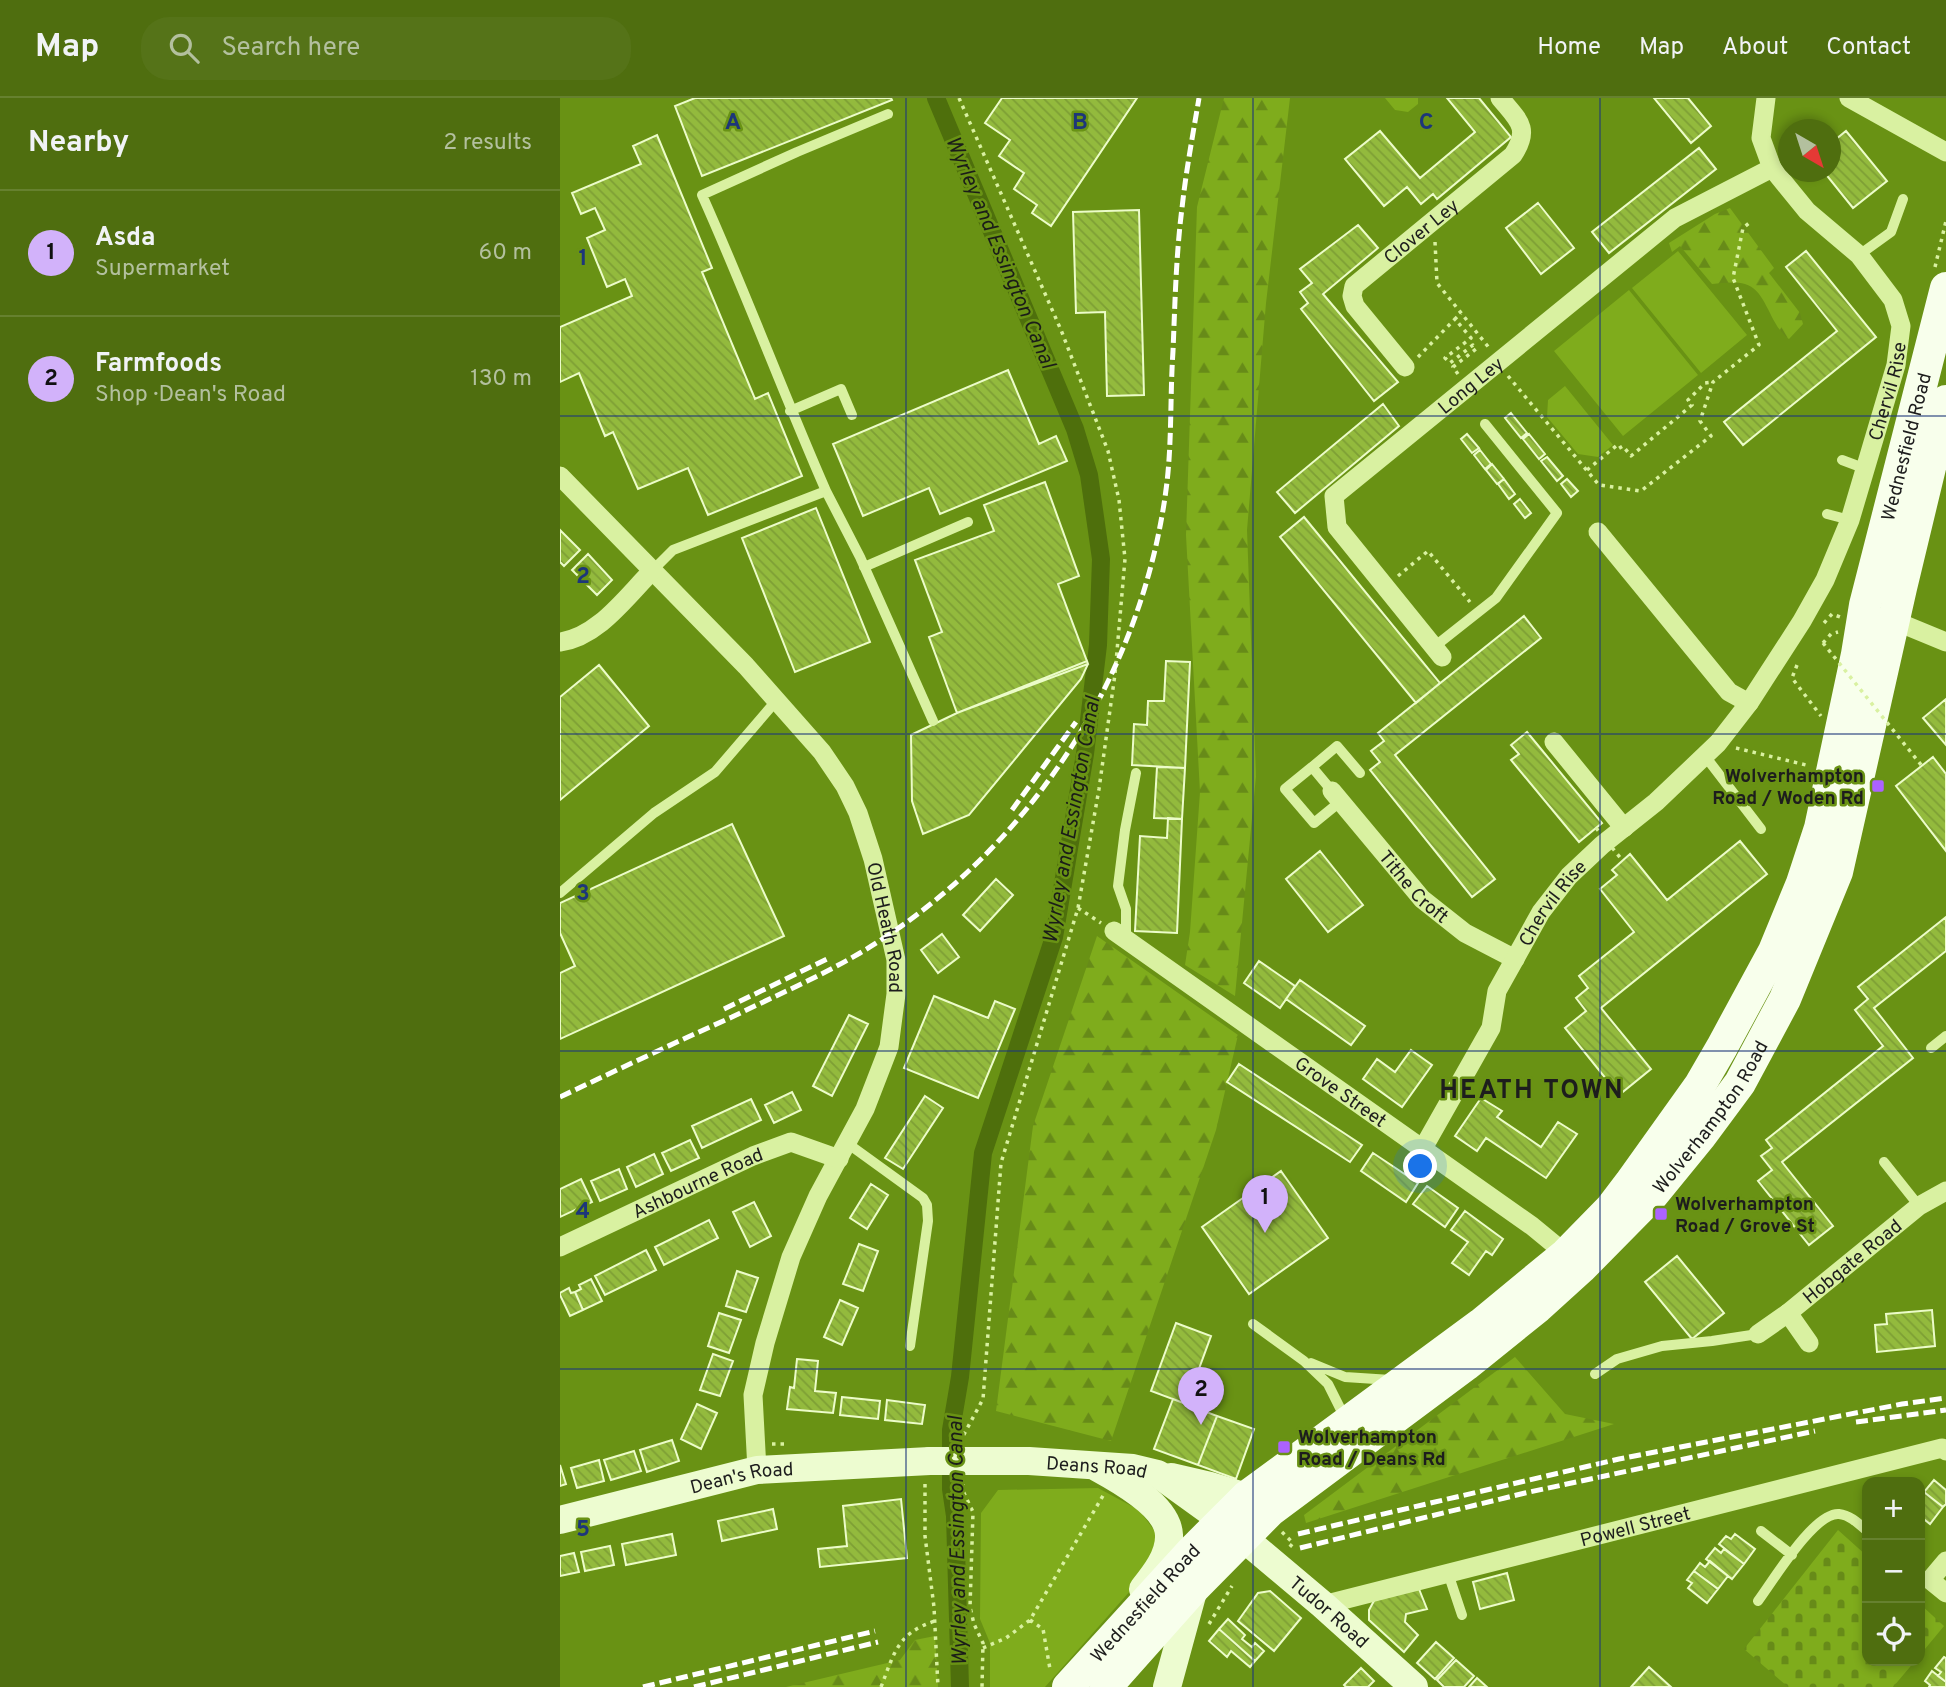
<!DOCTYPE html>
<meta charset="utf-8">
<style>
:root{--surface:#4f6e0f;--page:#557318;--text:#f1f3f6;--muted:#b3c09e;--line:#66812f;--accent:#d2b2fa}
body{margin:0;font-family:Overpass,sans-serif;background:var(--page);color:var(--text)}
.controls{position:absolute;right:21px;bottom:21px;display:grid;overflow:hidden;border-radius:14px;box-shadow:0 4px 10px #0003}
.controls button{width:63px;height:63px;display:grid;place-items:center;padding:0;border:0;border-bottom:2px solid var(--line);background:var(--surface);color:var(--text);font:35px sans-serif}
.compass{position:absolute;left:1218px;top:21px;width:63px;height:63px;border-radius:50%;background:var(--surface);box-shadow:0 4px 10px #0003;rotate:141deg}
.you{position:absolute;left:861px;top:1069px;width:24px;height:24px;margin:-18px;border:5px solid #fff;border-radius:50%;background:#1a73e8;box-shadow:0 0 0 10px #1a73e833}
.badge{display:grid;place-items:center;width:46px;height:46px;border-radius:50%;background:var(--accent);color:#111;font-size:23px;font-weight:700}
.pin{position:absolute;translate:-50% -58px;filter:drop-shadow(0 2px 4px #0008)}
.pin::after{content:'';position:absolute;top:37px;width:24px;height:21px;background:inherit;clip-path:polygon(0 0,100% 0,50% 100%)}
.list{margin:0;padding:0;list-style:none}
h2{display:flex;justify-content:space-between;align-items:center;height:91px;margin:0;padding:0 28px;font-size:30px}
h2 small{font-size:23px;font-weight:400;color:var(--muted)}
.list li{display:grid;grid-template-columns:46px 1fr auto;gap:21px;align-items:center;box-sizing:border-box;height:126px;padding:0 28px;border-top:2px solid var(--line)}
.list b{display:block;font-size:26px;white-space:nowrap}
.list p{margin:0;font-size:23px;white-space:nowrap;color:var(--muted)}
.list em{font-size:23px;font-style:normal;color:var(--muted)}
.icon{flex:none;width:38px;height:38px;fill:none;stroke:currentColor;stroke-width:2;stroke-linecap:round;stroke-linejoin:round}
.map{position:relative;flex:none;width:1386px;height:1589px;overflow:hidden}
header{display:flex;align-items:center;gap:42px;box-sizing:border-box;height:98px;padding:0 35px;background:var(--surface);border-bottom:2px solid var(--line)}
header strong{font-size:33px}
nav{display:flex;gap:38px;margin-inline-start:auto;font-size:24px}
.search{width:490px;height:63px;background:var(--page);display:flex;align-items:center;gap:18px;box-sizing:border-box;padding:0 24px;border-radius:28px;color:var(--muted);font-size:26px}
main{display:flex}
aside{flex:1;background:var(--surface)}
.map>svg:first-child{display:block}
</style>
<header>
<strong>Map</strong>
<div class="search"><svg class="icon" aria-label="search" viewBox="0 0 24 24"><circle cx="10" cy="10" r="6"/><path d="M15 15l6 6"/></svg>Search here</div>
<nav><a>Home</a><a>Map</a><a>About</a><a>Contact</a></nav>
</header>
<main>
<aside>
<h2>Nearby<small>2 results</small></h2>
<ul class="list">
<li><span class="badge">1</span><div><b>Asda</b><p>Supermarket</p></div><em>60 m</em></li>
<li><span class="badge">2</span><div><b>Farmfoods</b><p>Shop · Dean's Road</p></div><em>130 m</em></li>
</ul>
</aside>
<div class="map">
<svg width="1386" height="1589" viewBox="0 0 1386 1589">
<defs>
<pattern id="forest-firs" width="22" height="20" patternUnits="userSpaceOnUse" patternTransform="scale(1.75)"><rect width="22" height="20" fill="#7fac1c"/><path d="M5 1l3.5 6h-7zM16 11l3.5 6h-7z" fill="#678b18"/></pattern>
<pattern id="cemetery-stones" width="16" height="16" patternUnits="userSpaceOnUse" patternTransform="scale(1.75)"><rect width="16" height="16" fill="#7fac1c"/><path d="M2 7V4a2 2 0 0 1 4 0v3zM10 15v-3a2 2 0 0 1 4 0v3z" fill="#678b18"/></pattern>
<pattern id="building-back-hatch" width="6" height="6" patternUnits="userSpaceOnUse" patternTransform="scale(1.75)"><rect width="6" height="6" fill="#93ba3d"/><path d="M-1 5l2 2M0 0l6 6M5-1l2 2" fill="none" stroke="#7e9f35"/></pattern>
</defs>
<rect width="100%" height="100%" fill="#699214"/>
<!-- green -->
<path fill="#7fac1c" d="M825 0H858V6L848 14 835 12Z
M1118 153 1187 237 1141 275 1072 190Z
M1069 192 1138 277 1063 338 994 253Z
M1005 288 1053 347 1038 359 1018 356 987 319 988 302Z
M538 1390 579 1412 600 1440 571 1492 485 1589H430V1545L420 1521 421 1415 438 1392Z"/>
<!-- forest -->
<path fill="url(#forest-firs)" d="M664 0H730L706 205 687 432 696 678 675 898 625 867 630 834 640 694 626 437 637 109Z
M1170 110 1214 170 1209 175 1240 215 1243 226 1229 241C1209 227 1207 192 1185 186 1175 183 1163 185 1152 186L1120 148 1112 154 1109 145 1155 116Z
M537 838 678 937 656 1032 551 1343 436 1313 473 1028Z
M955 1259 1005 1316 1054 1326 746 1425 744 1417Z
M375 1538 378 1589H226L340 1562 355 1542Z"/>
<!-- cemetery -->
<path fill="url(#cemetery-stones)" d="M1278 1432 1307 1458V1563H1355L1333 1589H1228L1184 1551Z
M1360 1506 1384 1528 1360 1557Z"/>
<g fill="none" stroke-linecap="round" stroke-linejoin="round">
<!-- canal -->
<path stroke="#4e6f0c" stroke-width="18" d="M376 0 515 331 529 377 541 461 538 547 525 656 494 839 423 1055 400 1279 391 1332V1391L395 1418 400 1589"/>
</g>
<!-- building -->
<path fill="url(#building-back-hatch)" stroke="#ecfcc9" stroke-width="2" d="M135 0H331L332 2 142 78 115 8Z
M442 0H577L491 128 472 115 477 107 454 91 464 75 439 58 450 42 425 25Z
M887 0H919L951 39 877 101 873 96 861 106 847 89 824 108 785 61 820 33 860 80 915 34Z
M1094 0H1128L1151 28 1131 45Z
M1286 33 1327 83 1293 110 1264 74H1270V46Z
M97 37 152 170 142 174 195 301 208 295 242 378 148 417 128 370 78 391 53 334 45 338 19 275 0 284V229L72 198 65 181 47 189 27 140 45 132 35 110 21 116 12 95 81 66 73 48Z
M1139 50 1156 71 1049 155 1032 134Z
M978 105 1014 150 981 176 946 130Z
M579 112 584 297 547 298 545 214 516 215 513 114Z
M798 127 818 150 763 196 838 284 814 303 741 211 748 205 740 194 752 185 740 171Z
M1246 153 1316 239 1183 347 1164 324 1277 233 1226 169Z
M448 272 479 346 496 338 507 363 380 416 369 390 303 418 273 346Z
M823 306 839 328 735 415 717 394Z
M951 315 967 335 961 340 945 320Z
M907 336 919 350 912 355 901 341Z
M969 336 985 356 979 361 963 341Z
M920 352 931 366 925 371 914 357Z
M987 359 1003 378 997 383 981 363Z
M932 366 944 381 937 386 926 372Z
M944 381 955 396 949 401 938 386Z
M1007 381 1018 393 1011 399 1001 386Z
M485 384 519 478 498 486 528 566 397 615 369 539 382 534 355 462 434 433 424 407Z
M960 401 971 415 965 420 954 406Z
M256 410 310 544 235 574 182 440Z
M744 419 880 585 856 605 720 439Z
M0 432 20 452 4 468 0 464Z
M28 456 52 482 37 497 12 472Z
M964 518 981 540 835 657 935 781 912 799 810 672 820 664 811 653 824 643 818 635Z
M527 563 528 566 521 581 409 717 363 736 352 703 351 637 397 615Z
M606 563 630 564 625 670 572 667 574 626 587 627 588 603H604Z
M39 567 89 628 0 702V599Z
M1386 601V647L1363 620Z
M967 634 1042 725 1019 744 951 662 959 656 951 647Z
M1373 659 1386 676V753L1336 688Z
M597 669 625 670 622 721 594 720Z
M608 720 622 721 617 835 575 833 580 738 607 740Z
M172 726 224 838 0 941V875L15 868 0 835V805Z
M1180 743 1207 776 1041 910 1091 971 1059 997 1005 930 1026 913 1016 900 1028 890 1019 878 1074 834 1040 791 1057 777 1052 772 1070 756 1107 802Z
M760 753 803 807 768 834 726 781Z
M436 781 453 797 420 833 403 817Z
M1386 819V853L1314 910 1353 960 1222 1064 1273 1128 1249 1147 1198 1083 1212 1072 1201 1058 1212 1050 1206 1042 1323 948 1295 912 1308 901 1298 889Z
M382 836 399 859 378 875 361 852Z
M699 863 735 888 720 910 684 885Z
M740 882 805 928 791 947 726 901Z
M374 898 428 920 435 903 455 911 418 1000 344 970Z
M289 917 308 926 272 998 253 988Z
M851 952 872 967 842 1009 803 981 817 961 835 974Z
M679 966 802 1047 790 1064 667 984Z
M232 994 241 1012 214 1025 205 1007Z
M365 998 383 1010 343 1071 325 1060Z
M921 1000 942 1013 937 1019 981 1049 998 1024 1017 1036 986 1080 926 1040 917 1053 895 1038Z
M191 1001 201 1022 142 1050 132 1028Z
M130 1042 139 1060 111 1073 102 1055Z
M813 1055 858 1085 846 1104 801 1073Z
M94 1056 103 1076 76 1089 67 1069Z
M59 1071 67 1091 40 1103 31 1083Z
M721 1073 768 1140 689 1196 642 1129Z
M21 1081 32 1104 0 1119V1091Z
M311 1086 328 1097 307 1131 290 1120Z
M867 1088 898 1110 885 1129 853 1106Z
M194 1104 211 1138 190 1149 173 1114Z
M905 1113 943 1141 932 1157 926 1153 909 1177 892 1165 908 1144 891 1132Z
M149 1122 158 1140 104 1167 95 1149Z
M299 1146 318 1153 303 1193 283 1186Z
M86 1152 96 1172 45 1197 35 1178Z
M1117 1158 1164 1215 1132 1241 1085 1184Z
M177 1173 198 1180 186 1214 166 1208Z
M31 1181 42 1203 23 1212 15 1194 21 1191 19 1187Z
M9 1190 11 1195 15 1194 23 1212 10 1218 0 1197V1195Z
M280 1202 298 1210 282 1247 264 1239Z
M1372 1212 1375 1248 1317 1254 1315 1227 1327 1226 1326 1216Z
M159 1215 181 1222 169 1255 148 1248Z
M616 1225 651 1238 626 1306 591 1293Z
M153 1256 173 1263 160 1298 140 1292Z
M237 1261 258 1263 255 1293 276 1295 273 1315 227 1311 230 1289 234 1290Z
M282 1299 320 1303 318 1321 280 1317Z
M613 1301 657 1318 638 1367 594 1351Z
M327 1302 365 1307 362 1326 325 1322Z
M137 1306 157 1315 141 1351 121 1341Z
M657 1318 694 1331 676 1381 638 1367Z
M112 1342 119 1363 87 1374 80 1352Z
M74 1353 81 1373 51 1382 44 1362Z
M39 1362 44 1383 17 1390 11 1370Z
M0 1367 6 1386 0 1388Z
M1374 1382 1386 1392V1406L1383 1409 1364 1394Z
M1364 1394 1383 1409 1370 1426 1360 1418V1400Z
M341 1401 347 1460 260 1469 258 1451 287 1448 283 1408Z
M213 1411 217 1431 162 1443 158 1423Z
M112 1436 116 1457 66 1467 62 1446Z
M1175 1436 1195 1451 1184 1466 1159 1446 1166 1438 1171 1441Z
M50 1448 54 1467 25 1473 21 1454Z
M1155 1450 1161 1455 1164 1451 1184 1466 1172 1481 1146 1461Z
M14 1455 19 1474 0 1478V1458Z
M1150 1463 1168 1478 1158 1491 1134 1473 1140 1465 1145 1469Z
M1134 1473 1158 1491 1147 1505 1128 1490 1132 1485 1127 1482Z
M947 1475 954 1502 920 1511 913 1484Z
M859 1491 867 1511 846 1516 845 1524 858 1537 844 1554 809 1522V1512L815 1501Z
M710 1493 741 1520 714 1553 678 1523 698 1495Z
M668 1521 685 1537 682 1541 692 1549 695 1545 704 1553 695 1563 659 1531Z
M659 1531 695 1563 690 1569 671 1553 667 1559 649 1543Z
M876 1544 894 1560 875 1581 857 1565Z
M1384 1559 1386 1560V1584L1378 1578 1381 1574 1375 1570Z
M896 1562 914 1578 904 1589H884L877 1582Z
M1089 1569 1111 1589H1071Z
M801 1570 814 1583 808 1589H786L784 1587Z
M1372 1573 1386 1584V1589H1369L1370 1587 1365 1583Z
M917 1580 927 1589H909Z"/>
<g fill="none" stroke-linecap="round" stroke-linejoin="round">
<!-- path -->
<path stroke="#d9f1a1" stroke-width="3.5" stroke-dasharray="3.5 5" stroke-linecap="butt" d="M399 0 501 232 548 353 559 402 565 461 555 576 539 691 518 810 441 1065 423 1301 402 1340
M875 144 877 185 930 251
M1375 169 1386 123
M858 259 895 221
M898 276 893 269 916 251 913 247 890 265 885 260 911 240 895 221 901 215
M948 278 1039 387 1081 393 1151 338 1140 323 1153 284 1199 247 1173 180 1183 130 1189 125
M1027 372 1056 348 1058 351 1063 348 1071 358 1132 307 1128 302 1145 285 1153 284
M838 478 868 453 910 504
M1264 525 1272 516 1280 519
M1263 545 1271 536 1278 534
M1237 567 1232 580 1261 618
M1176 650 1250 668
M518 810 541 825
M212 1346H228
M365 1386V1438L374 1509 378 1589
M403 1386V1393L413 1414 410 1509 414 1526 423 1545 422 1589
M722 1434 733 1445 728 1451
M470 1522 483 1531 490 1571
M649 1526 672 1488
M423 1550 446 1540 470 1522 544 1396
M321 1589C334 1556 337 1535 375 1523"/>
<!-- lane -->
<path stroke="#d9f1a1" stroke-width="10" d="M1299 157 1331 134 1343 101
M230 313 281 291 292 317
M1282 362 1306 371
M266 393C223 295 186 195 142 97L237 54 328 16
M1267 416 1290 422
M304 469 408 424
M92 473 113 452 266 393 300 459 373 623
M874 549 936 500 997 415 925 326
M1145 658 1201 731
M752 669 725 691 754 725 781 703
M772 693 752 669 777 648 800 675
M0 795 94 715 155 674 216 603
M566 842V811L558 788 565 732 576 675
M1371 950 1386 938
M287 1045 363 1100 367 1107 368 1123 350 1248
M1324 1064 1359 1108
M693 1226 744 1263 768 1286 786 1322
M751 1265 785 1279 831 1282
M1035 1276 1057 1261 1102 1248 1152 1243 1198 1236
M1201 1433 1232 1457
M888 1475 902 1517
M1198 1503C1213 1483 1254 1414 1279 1416 1290 1417 1299 1426 1307 1433"/>
<!-- street -->
<g stroke="#d9f1a1" stroke-width="19">
<path d="M1289 0 1386 54"/>
<path id="s1" d="M845 269 795 208 792 198 794 188 953 57C971 30 958 22 940 0"/>
<path id="s2" d="M0 378 186 568 262 654 285 688 298 715 313 761 336 862V896L329 949 305 1011 258 1098 231 1159 205 1245 193 1297 197 1372"/>
<path d="M1038 434 1169 594 1189 605"/>
<path d="M1335 523 1386 544"/>
<path d="M0 544C38 539 66 499 92 473"/>
<path id="s3" d="M882 559 777 429 774 398 1115 120 1212 70"/>
<path d="M994 644 1064 730"/>
<path id="s4" d="M772 693 862 801 905 835 955 861"/>
<path id="s5" d="M554 833 972 1128 1006 1156"/>
<path id="s6" d="M862 1052 931 930 937 893 981 814 1009 778 1042 747 1096 704 1158 645 1189 605 1242 523 1265 482 1290 422 1336 267 1341 228 1333 202 1299 157 1247 113 1212 70 1201 40 1206 0"/>
<path id="s7" d="M0 1149 193 1058 231 1044 279 1061"/>
<path d="M1228 1215 1249 1245"/>
<path id="s8" d="M1198 1236 1228 1215 1359 1108 1386 1093"/>
<path d="M1386 1463 1370 1482 1386 1495"/>
<path id="s9" d="M763 1507 1382 1350 1386 1353"/>
</g>
<!-- secondary -->
<g stroke="#edfcd0" stroke-width="28">
<path id="s10" d="M423 1363H469L573 1370 598 1376 662 1422 763 1507 854 1589"/>
<path d="M538 1370C560 1382 608 1408 609 1437 610 1457 595 1476 583 1491"/>
<path d="M611 1379 650 1388 686 1399"/>
<path id="s11" d="M0 1422 197 1372 370 1363"/>
<path d="M607 1589 634 1490"/>
</g>
<!-- primary -->
<g stroke="#f8ffec" stroke-width="32">
<path id="s12" d="M508 1589 632 1453 686 1399 921 1226 1006 1156 1051 1110 1070 1085 1140 987 1162 949 1214 853 1242 785 1260 730 1297 556 1305 507 1386 190"/>
<path id="s13" d="M546 1589 634 1490 710 1413 906 1267 978 1209 1021 1170 1091 1099 1140 1039 1180 985 1225 901 1277 774 1341 490 1386 303"/>
</g>
<!-- rail -->
<path stroke="#fff" stroke-width="5" stroke-dasharray="12 5" stroke-linecap="butt" d="M452 712 516 624
M164 911 271 859
M0 999C57 972 114 945 172 919 215 898 259 879 300 855 468 755 584 577 607 384 612 340 610 297 613 253 615 205 616 157 622 110 626 73 633 36 639 0
M1296 1324 1386 1312
M738 1436 1059 1361 1342 1306 1386 1300
M740 1450 965 1395 1255 1333
M83 1589 315 1533
M134 1589 318 1544"/>
<!-- path-bridge -->
<path stroke="#d9f1a1" stroke-width="3.5" stroke-dasharray="3.5 5" stroke-linecap="butt" d="M1263 545 1362 668
M1036 730 1063 763"/>
<!-- secondary-bridge -->
<path stroke="#edfcd0" stroke-width="28" d="M370 1363H423"/>
</g>
<!-- grid -->
<path fill="none" stroke="#1d367a" stroke-width="2" stroke-opacity="0.55" d="M346 0V1589M693 0V1589M1040 0V1589M0 318H1386M0 636H1386M0 953H1386M0 1271H1386"/>
<!-- markers -->
<g fill="#ac62ff" stroke="#699214" stroke-width="2.5">
<rect x="1311" y="681" width="14" height="14" rx="3.5"/>
<rect x="1094" y="1109" width="14" height="14" rx="3.5"/>
<rect x="717" y="1342" width="14" height="14" rx="3.5"/>
</g>
<g text-anchor="middle" stroke-width="5" stroke-linejoin="round" paint-order="stroke">
<!-- street labels -->
<g font-size="19" fill="#1d1d1d" stroke="#699214">
<text dy="7" stroke="none"><textPath href="#s1" startOffset="186">Clover Ley</textPath></text>
<text dy="7" stroke="none"><textPath href="#s3" startOffset="374">Long Ley</textPath></text>
<text dy="7" stroke="none"><textPath href="#s6" startOffset="908">Chervil Rise</textPath></text>
<text dy="7" stroke="none"><textPath href="#s12" startOffset="1554">Wednesfield Road</textPath></text>
<text dy="7" stroke="none"><textPath href="#s4" startOffset="126">Tithe Croft</textPath></text>
<text dy="7" stroke="none"><textPath href="#s6" startOffset="282">Chervil Rise</textPath></text>
<text dy="7" stroke="none"><textPath href="#s2" startOffset="570">Old Heath Road</textPath></text>
<text dy="7" stroke="none"><textPath href="#s5" startOffset="278">Grove Street</textPath></text>
<text dy="7" stroke="none"><textPath href="#s13" startOffset="835">Wolverhampton Road</textPath></text>
<text dy="7" stroke="none"><textPath href="#s7" startOffset="152">Ashbourne Road</textPath></text>
<text dy="7" stroke="none"><textPath href="#s8" startOffset="119">Hobgate Road</textPath></text>
<text dy="7" stroke="none"><textPath href="#s10" startOffset="114">Deans Road</textPath></text>
<text dy="7" stroke="none"><textPath href="#s11" startOffset="187">Dean's Road</textPath></text>
<text dy="7" stroke="none"><textPath href="#s9" startOffset="322">Powell Street</textPath></text>
<text dy="7" stroke="none"><textPath href="#s12" startOffset="114">Wednesfield Road</textPath></text>
<text dy="7" stroke="none"><textPath href="#s10" startOffset="396">Tudor Road</textPath></text>
</g>
<!-- poi labels -->
<g font-size="19" font-weight="bold" fill="#1d1d1d" stroke="#699214" text-anchor="start">
<text x="1304" y="684" text-anchor="end">Wolverhampton<tspan x="1304" dy="22">Road / Woden Rd</tspan></text>
<text x="1115" y="1112">Wolverhampton<tspan x="1115" dy="22">Road / Grove St</tspan></text>
<text x="738" y="1345">Wolverhampton<tspan x="738" dy="22">Road / Deans Rd</tspan></text>
</g>
<!-- water labels -->
<g font-size="21" font-style="italic" fill="#1b1d19" stroke="#699214">
<text transform="translate(441 154) rotate(67)" y="7">Wyrley and Essington Canal</text>
<text transform="translate(511 722) rotate(-80)" y="7">Wyrley and Essington Canal</text>
<text transform="translate(397 1443) rotate(-91)" y="7">Wyrley and Essington Canal</text>
</g>
<!-- district labels -->
<g font-size="26" font-weight="bold" letter-spacing="2" fill="#1d1d1d" stroke="#699214">
<text x="972" y="1000">HEATH TOWN</text>
</g>
</g>
<g font-size="23" text-anchor="middle" font-weight="bold" fill="#1d367a" stroke="#699214" stroke-width="5" stroke-linejoin="round" paint-order="stroke">
<text x="173" y="31">A</text>
<text x="520" y="31">B</text>
<text x="866" y="31">C</text>
<text x="23" y="167">1</text>
<text x="23" y="485">2</text>
<text x="23" y="802">3</text>
<text x="23" y="1120">4</text>
<text x="23" y="1438">5</text>
</g>
</svg>
<div class="controls">
<button>+</button>
<button>−</button>
<button><svg class="icon" aria-label="locate" viewBox="0 0 24 24"><circle cx="12" cy="12" r="6"/><path d="M12 2v4M12 18v4M2 12h4M18 12h4"/></svg></button>
</div>
<svg class="compass" viewBox="-18 -18 36 36"><path d="M0-13l5 13h-10z" fill="#e53935"/><path d="M0 13l5-13h-10z" fill="#b3c09e"/></svg>
<div class="you"></div>
<div class="pin badge" style="left:705px;top:1135px">1</div>
<div class="pin badge" style="left:641px;top:1327px">2</div>
</div>
</main>
